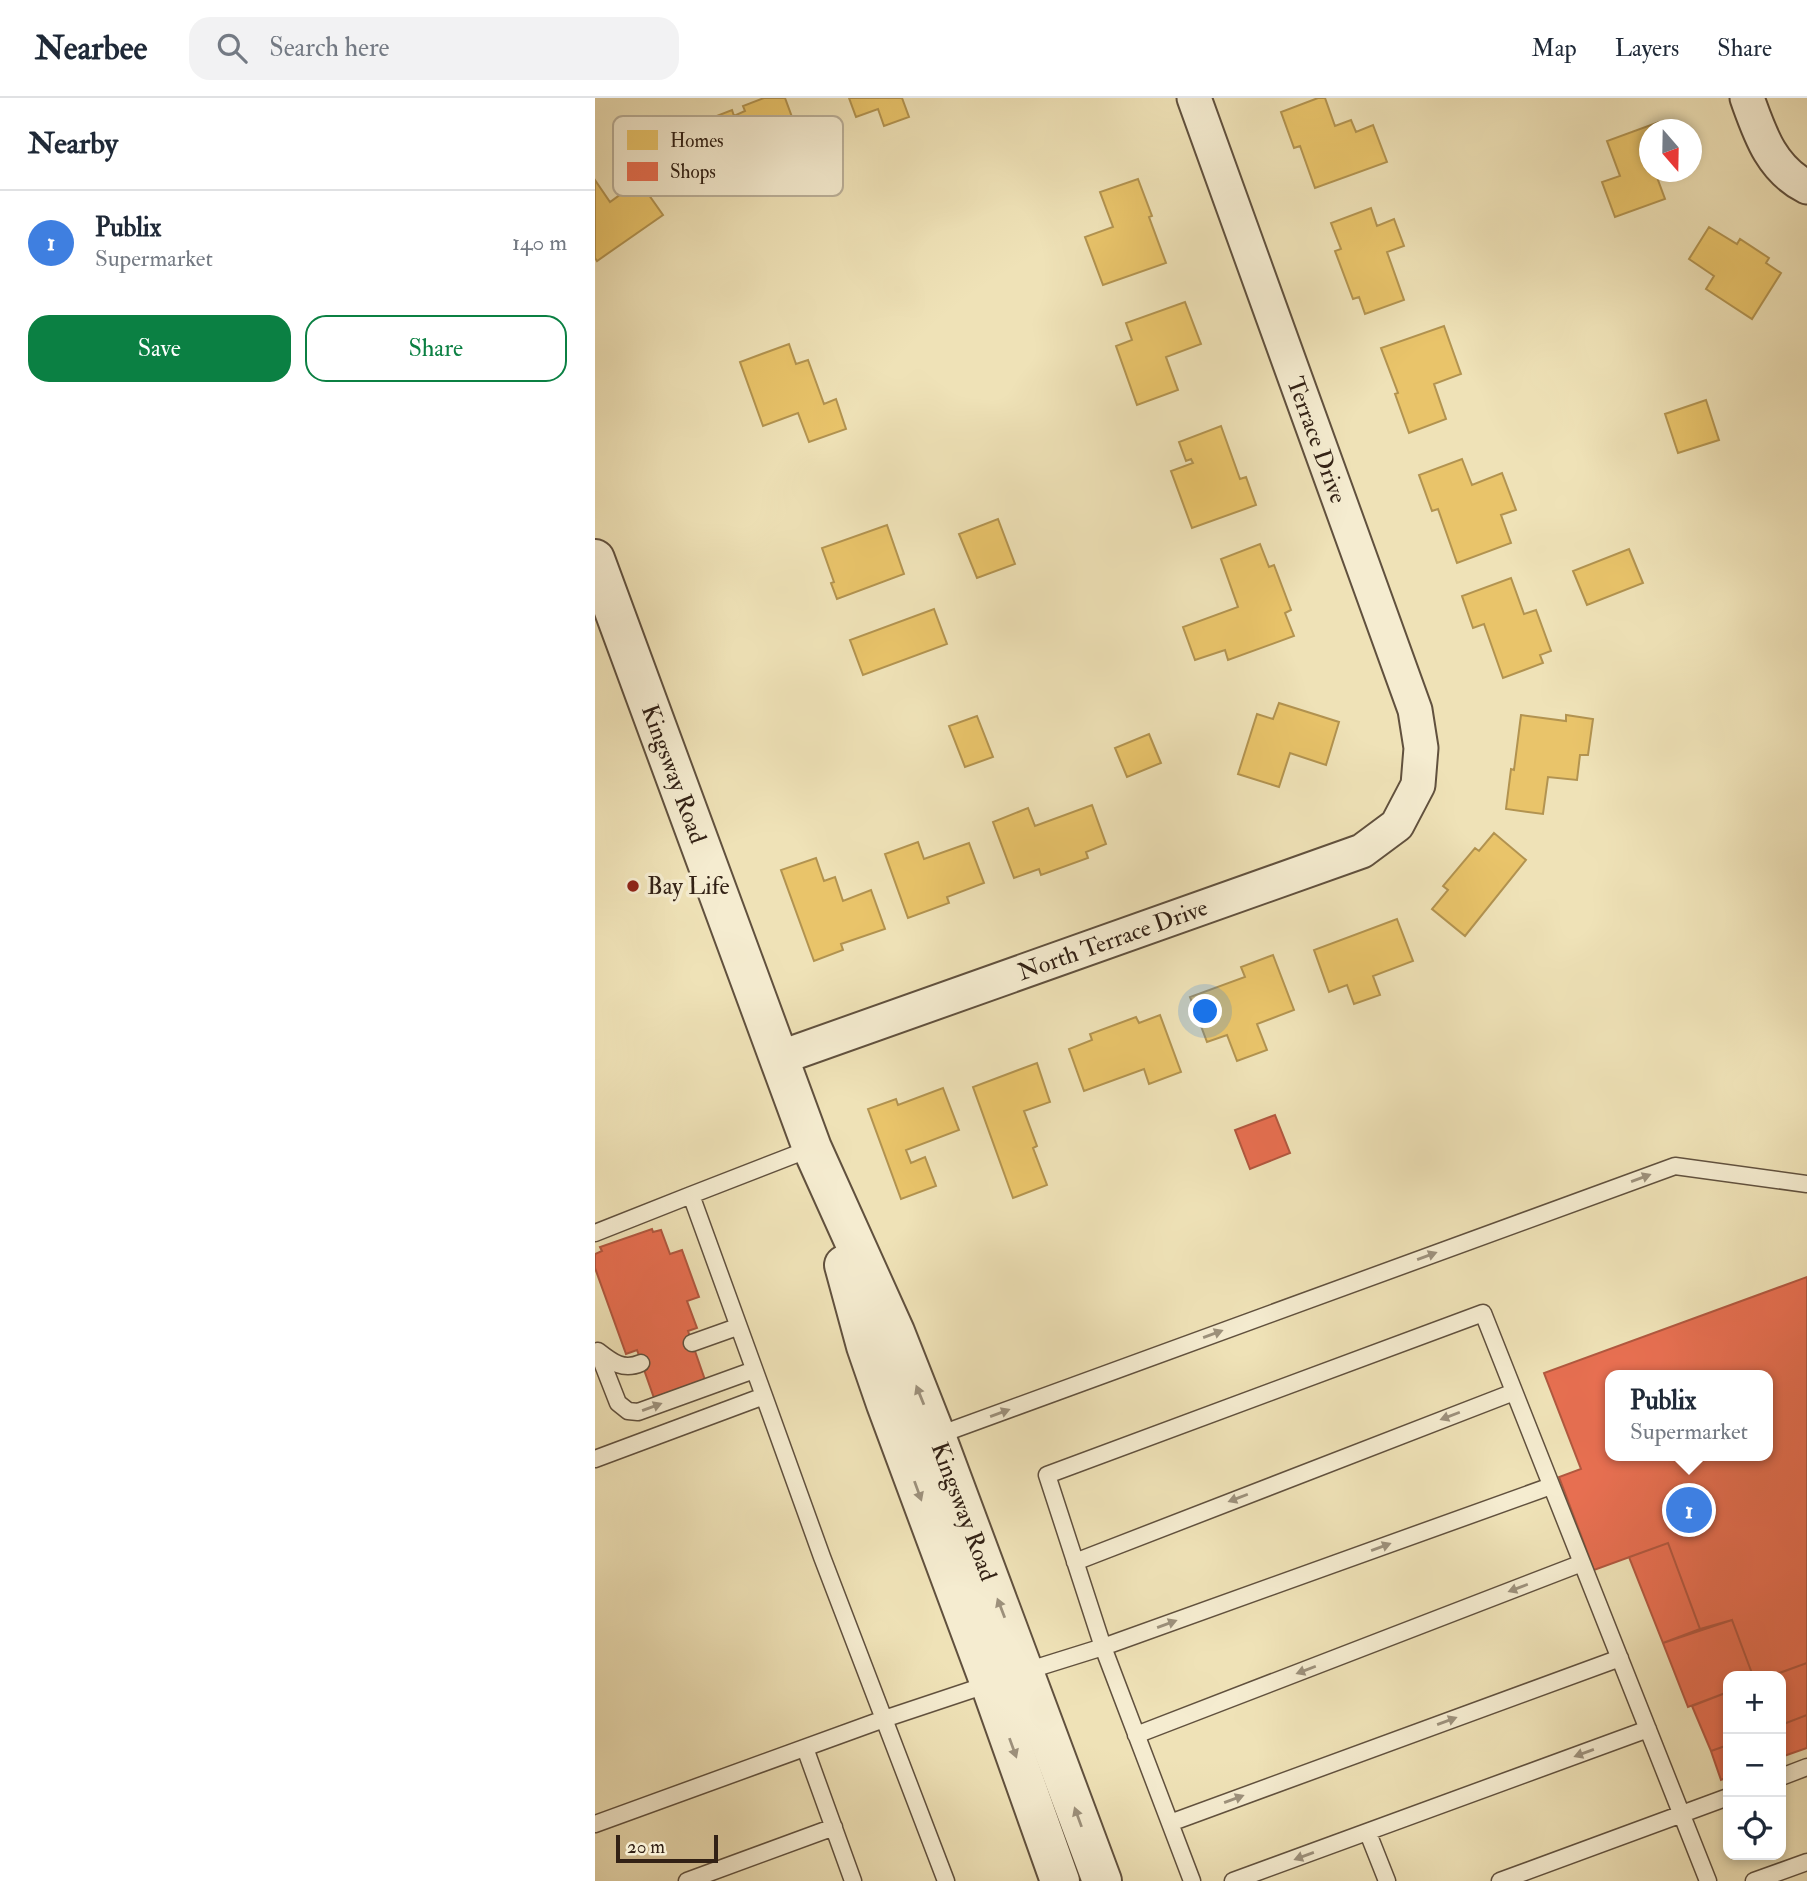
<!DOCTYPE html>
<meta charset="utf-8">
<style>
:root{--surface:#fff;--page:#f2f2f3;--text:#1f2937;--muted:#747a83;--line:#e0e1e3;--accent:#0b8043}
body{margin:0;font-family:"IM FELL Double Pica",serif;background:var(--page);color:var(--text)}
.controls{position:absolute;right:21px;bottom:21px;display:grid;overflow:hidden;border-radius:14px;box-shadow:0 4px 10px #0003}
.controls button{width:63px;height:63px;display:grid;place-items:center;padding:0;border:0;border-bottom:2px solid var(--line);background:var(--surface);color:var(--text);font:35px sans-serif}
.compass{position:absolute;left:1044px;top:21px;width:63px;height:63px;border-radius:50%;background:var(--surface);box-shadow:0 4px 10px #0003;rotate:160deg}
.scale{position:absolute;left:21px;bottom:18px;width:102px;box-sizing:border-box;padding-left:7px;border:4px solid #322115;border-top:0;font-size:19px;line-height:24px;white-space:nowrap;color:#322115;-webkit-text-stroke:5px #f5ecd0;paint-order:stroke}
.you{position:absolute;left:611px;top:914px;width:24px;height:24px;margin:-18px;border:5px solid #fff;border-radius:50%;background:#1a73e8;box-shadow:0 0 0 10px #1a73e833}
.badge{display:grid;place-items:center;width:46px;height:46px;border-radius:50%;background:var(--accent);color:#fff;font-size:23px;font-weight:700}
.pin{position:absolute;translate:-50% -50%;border:4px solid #fff;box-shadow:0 2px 7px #0006}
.popup{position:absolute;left:1010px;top:1272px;width:168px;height:91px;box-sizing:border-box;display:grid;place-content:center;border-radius:14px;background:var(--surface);filter:drop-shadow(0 2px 5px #0005);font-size:23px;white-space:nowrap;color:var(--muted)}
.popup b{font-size:26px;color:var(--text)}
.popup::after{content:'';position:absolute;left:50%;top:100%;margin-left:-14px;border:14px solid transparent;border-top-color:var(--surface)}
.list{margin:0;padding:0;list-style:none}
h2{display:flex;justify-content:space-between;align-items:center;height:91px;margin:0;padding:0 28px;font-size:30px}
h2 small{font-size:23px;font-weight:400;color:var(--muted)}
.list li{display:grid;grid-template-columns:46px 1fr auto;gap:21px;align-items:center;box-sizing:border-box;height:105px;padding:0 28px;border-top:2px solid var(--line)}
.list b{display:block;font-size:26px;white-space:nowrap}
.list p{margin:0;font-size:23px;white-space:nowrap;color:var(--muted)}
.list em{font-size:23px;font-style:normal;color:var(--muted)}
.actions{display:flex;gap:14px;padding:21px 28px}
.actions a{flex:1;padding:16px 0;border:2px solid var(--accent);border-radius:21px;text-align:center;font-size:24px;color:var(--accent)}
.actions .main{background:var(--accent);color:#fff}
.icon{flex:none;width:38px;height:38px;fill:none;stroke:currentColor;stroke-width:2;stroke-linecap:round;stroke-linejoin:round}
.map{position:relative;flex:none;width:1212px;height:1783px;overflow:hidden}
header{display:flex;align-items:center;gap:42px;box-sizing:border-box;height:98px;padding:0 35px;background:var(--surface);border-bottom:2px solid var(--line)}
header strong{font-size:33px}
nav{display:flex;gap:38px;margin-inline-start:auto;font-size:24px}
.search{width:490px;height:63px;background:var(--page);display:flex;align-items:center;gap:18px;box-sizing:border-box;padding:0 24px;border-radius:21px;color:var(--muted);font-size:26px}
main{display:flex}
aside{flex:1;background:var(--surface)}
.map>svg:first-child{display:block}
</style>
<header>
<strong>Nearbee</strong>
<div class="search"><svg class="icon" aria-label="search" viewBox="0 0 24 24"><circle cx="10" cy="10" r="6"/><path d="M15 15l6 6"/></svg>Search here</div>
<nav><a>Map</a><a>Layers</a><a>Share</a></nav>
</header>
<main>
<aside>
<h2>Nearby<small></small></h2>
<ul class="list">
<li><span class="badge" style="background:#3f7fe0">1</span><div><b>Publix</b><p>Supermarket</p></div><em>140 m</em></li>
</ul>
<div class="actions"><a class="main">Save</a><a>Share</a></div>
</aside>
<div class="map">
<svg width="1212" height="1783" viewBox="0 0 1212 1783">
<rect width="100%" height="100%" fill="#efe2b7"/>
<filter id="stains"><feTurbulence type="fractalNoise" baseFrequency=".00286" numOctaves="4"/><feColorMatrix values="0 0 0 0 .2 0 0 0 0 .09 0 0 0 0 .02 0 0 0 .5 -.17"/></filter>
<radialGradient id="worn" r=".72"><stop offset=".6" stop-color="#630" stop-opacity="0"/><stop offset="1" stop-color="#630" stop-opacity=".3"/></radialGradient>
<!-- homes -->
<path fill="#e9c46a" stroke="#b29350" stroke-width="2" d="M169 0H190L201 30 162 44 169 63 142 73 144 79 124 86 118 69 122 67 106 24 137 12 139 18 150 13 148 8Z
M254 0H307L314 19 289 28 283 11 261 19Z
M723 0H730L740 28 756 22 761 34 778 27 792 64 720 90 705 48 699 50 686 14Z
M1064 24 1067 32H1055V74H1060L1070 101 1020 119 1007 84 1025 78 1012 43Z
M543 81 557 118 554 119 571 165 508 187 490 139 518 129 505 94Z
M0 82 15 104 44 83 68 117 2 163 0 160Z
M776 110 782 128 799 121 809 148 792 154 809 202 770 216 764 199 758 201 740 153 746 151 736 125Z
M1114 129 1142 146 1145 141 1174 160 1171 165 1186 175 1157 221 1111 191 1119 178 1094 161Z
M590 204 606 246 571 259 583 292 542 307 521 248 537 242 531 225Z
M849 228 866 276 839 286 851 321 814 335 800 296 803 295 786 250Z
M194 246 201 266 213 262 229 306 241 301 251 331 214 344 203 315 168 328 145 264Z
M1111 302 1124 342 1083 355 1070 316Z
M626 328 645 381 651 379 661 407 597 430 576 373 598 365 596 361 591 363 584 344Z
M867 361 877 387 907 375 921 412 906 417 916 445 862 465 843 411 837 413 824 377Z
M403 421 420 466 382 480 364 436Z
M292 427 309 476 242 501 236 485 239 484 227 450Z
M665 446 674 469 679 467 696 512 690 515 699 538 633 562 630 552 600 562 588 529 643 509 626 461Z
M1034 451 1048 485 992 507 978 473Z
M916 480 929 516 941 512 956 553 945 557 948 565 908 580 889 526 878 530 867 498Z
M339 511 352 546 268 577 255 542Z
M684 605 744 624 731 667 695 655 684 689 643 676 662 616 678 621Z
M926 617 971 623V617L998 621 993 657H985L982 682 953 679 948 716 911 711 916 671 919 672Z
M382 618 398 659 370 669 354 628Z
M554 636 566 665 532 679 520 650Z
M497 707 511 746 491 754 493 760 446 777 444 771 419 780 398 724 433 710 440 728Z
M899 735 931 762 870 838 837 811 853 792 848 788 880 750 884 753Z
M323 744 329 761 374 745 389 785 352 799 354 805 313 820 290 756Z
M221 760 229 783 240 779 248 803 276 792 290 831 246 846 248 852 219 863 186 772Z
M802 821 818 863 778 878 785 897 759 906 752 887 734 894 719 852Z
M678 857 699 912 662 926 672 952 642 963 632 937 612 944 595 899 650 879 646 869Z
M565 917 586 974 554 986 549 971 489 993 474 951 497 942 495 936 541 919 544 925Z
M442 965 455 1004 429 1013 442 1048 438 1050 452 1087 418 1100 378 989Z
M348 990 364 1032 311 1052 316 1065 330 1059 341 1088 306 1101 273 1011 301 1001 303 1007Z"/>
<!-- shops -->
<path fill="#e76f51" stroke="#b1583f" stroke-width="2" fill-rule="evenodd" d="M680 1017 695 1055 655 1071 640 1032Z
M57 1131 58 1134 66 1132 75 1156 87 1152 104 1199 92 1203 102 1230 93 1233 110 1282 59 1300 42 1252 31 1256 0 1170V1156L7 1153 5 1149Z
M1212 1179V1565L1175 1578H1158L1137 1522 1105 1531 1073 1445 999 1472 964 1379 986 1371 949 1275ZM1015 1277H1173V1358H1015Z
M1073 1445 1105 1531 1068 1545 1034 1459Z
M1137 1522 1158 1578H1133V1594L1093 1609 1068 1545Z
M1212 1565V1617L1186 1627V1578H1177Z
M1133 1594V1647L1116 1653 1097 1608Z
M1212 1617V1650L1186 1659V1627Z
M1133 1647V1679L1126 1682 1116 1653Z"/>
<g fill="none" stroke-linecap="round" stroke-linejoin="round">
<!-- service casing -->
<g stroke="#61513e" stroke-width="19">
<path id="service" d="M0 1135 96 1097
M97 1245 142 1229
M3 1253C17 1264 28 1273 46 1265
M3 1254 23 1305 33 1313 43 1314 159 1272
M169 1298 96 1097 217 1050
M341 1338 1080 1068 1212 1086
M0 1361 169 1298 227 1459 351 1783
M480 1464 919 1294
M428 1574 508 1549 452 1377 888 1215 1113 1783
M541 1637 987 1465
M210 1650 258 1783
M1186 1679 1212 1669
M575 1725 1025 1560
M0 1726 289 1621 397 1585
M773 1735 792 1783
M92 1783 239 1729
M597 1783 508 1549 956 1388
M638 1783 1053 1631
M905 1783 1133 1699
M1159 1783 1212 1764"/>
</g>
<!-- minor casing -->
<g stroke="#61513e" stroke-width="37">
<g id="minor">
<path d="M1152 0C1165 36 1176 71 1212 89"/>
<path id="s1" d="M184 960 767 753 802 727 823 687 826 650 820 612 599 0"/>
</g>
</g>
<!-- tertiary casing -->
<g stroke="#61513e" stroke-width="42">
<g id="tertiary">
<path id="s2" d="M0 461 217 1050 300 1234 341 1338 507 1783"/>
<path d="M249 1167 271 1248 291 1306 395 1586 465 1783"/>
</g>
</g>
<!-- service -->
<use href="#service" stroke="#f5ecd0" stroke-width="16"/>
<!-- minor -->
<use href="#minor" stroke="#f5ecd0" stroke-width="33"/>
<!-- tertiary -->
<use href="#tertiary" stroke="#f5ecd0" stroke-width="38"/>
</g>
<!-- one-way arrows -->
<defs><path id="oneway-solid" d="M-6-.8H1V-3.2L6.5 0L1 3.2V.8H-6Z" transform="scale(1.75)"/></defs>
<g fill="#9d917c">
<use href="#oneway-solid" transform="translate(1046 1080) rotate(-20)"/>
<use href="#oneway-solid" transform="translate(832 1158) rotate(-20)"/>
<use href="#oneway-solid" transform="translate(618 1236) rotate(-20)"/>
<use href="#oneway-solid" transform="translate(325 1297) rotate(-112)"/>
<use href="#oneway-solid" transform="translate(57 1309) rotate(-20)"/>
<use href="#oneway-solid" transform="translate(405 1315) rotate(-20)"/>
<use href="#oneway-solid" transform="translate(855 1318) rotate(159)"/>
<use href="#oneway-solid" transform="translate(323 1393) rotate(70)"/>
<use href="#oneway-solid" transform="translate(643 1400) rotate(159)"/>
<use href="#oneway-solid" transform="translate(786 1449) rotate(-20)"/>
<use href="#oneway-solid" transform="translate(923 1490) rotate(159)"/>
<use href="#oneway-solid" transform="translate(406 1510) rotate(-111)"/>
<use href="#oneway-solid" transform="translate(572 1526) rotate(-20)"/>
<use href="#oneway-solid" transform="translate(711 1572) rotate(159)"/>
<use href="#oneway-solid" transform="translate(852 1623) rotate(-20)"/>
<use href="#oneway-solid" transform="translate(418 1650) rotate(70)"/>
<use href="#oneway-solid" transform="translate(989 1655) rotate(160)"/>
<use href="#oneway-solid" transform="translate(639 1701) rotate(-20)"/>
<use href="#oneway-solid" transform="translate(483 1719) rotate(-110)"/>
<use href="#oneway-solid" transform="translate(709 1758) rotate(160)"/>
</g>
<!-- markers -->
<circle fill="#8f2418" stroke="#f5ecd0" stroke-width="2.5" cx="38" cy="788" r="7"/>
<g text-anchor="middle" stroke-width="7" stroke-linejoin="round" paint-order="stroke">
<!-- street labels -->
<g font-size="24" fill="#322115" stroke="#f5ecd0">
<text transform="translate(722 342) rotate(70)" y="8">Terrace Drive</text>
<text dy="8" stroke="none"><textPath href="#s2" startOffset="229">Kingsway Road</textPath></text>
<text dy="8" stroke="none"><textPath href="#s1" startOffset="354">North Terrace Drive</textPath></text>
<text dy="8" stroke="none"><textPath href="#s2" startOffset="1022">Kingsway Road</textPath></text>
</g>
<!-- poi labels -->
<g font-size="24" fill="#322115" stroke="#f5ecd0" text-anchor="start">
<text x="52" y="796">Bay Life</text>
</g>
</g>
<!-- legend -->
<rect x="18" y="18" width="230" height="80" rx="10" fill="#f5ecd0" stroke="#baaf98" stroke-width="2"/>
<rect x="32" y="32" width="31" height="20" fill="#e9c46a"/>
<rect x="32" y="64" width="31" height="19" fill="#e76f51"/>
<g font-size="19" fill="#322115">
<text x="75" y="49">Homes</text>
<text x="75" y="80">Shops</text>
</g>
<rect width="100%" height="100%" filter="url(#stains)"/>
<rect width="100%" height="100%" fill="url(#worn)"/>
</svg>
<div class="controls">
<button>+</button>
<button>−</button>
<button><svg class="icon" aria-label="locate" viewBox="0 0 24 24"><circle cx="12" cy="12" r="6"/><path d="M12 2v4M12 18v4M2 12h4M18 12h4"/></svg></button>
</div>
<svg class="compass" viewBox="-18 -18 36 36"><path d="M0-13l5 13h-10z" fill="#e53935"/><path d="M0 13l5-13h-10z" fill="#747a83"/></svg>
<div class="scale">20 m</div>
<div class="you"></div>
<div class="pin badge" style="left:1094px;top:1412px;background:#3f7fe0">1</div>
<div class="popup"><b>Publix</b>Supermarket</div>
</div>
</main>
